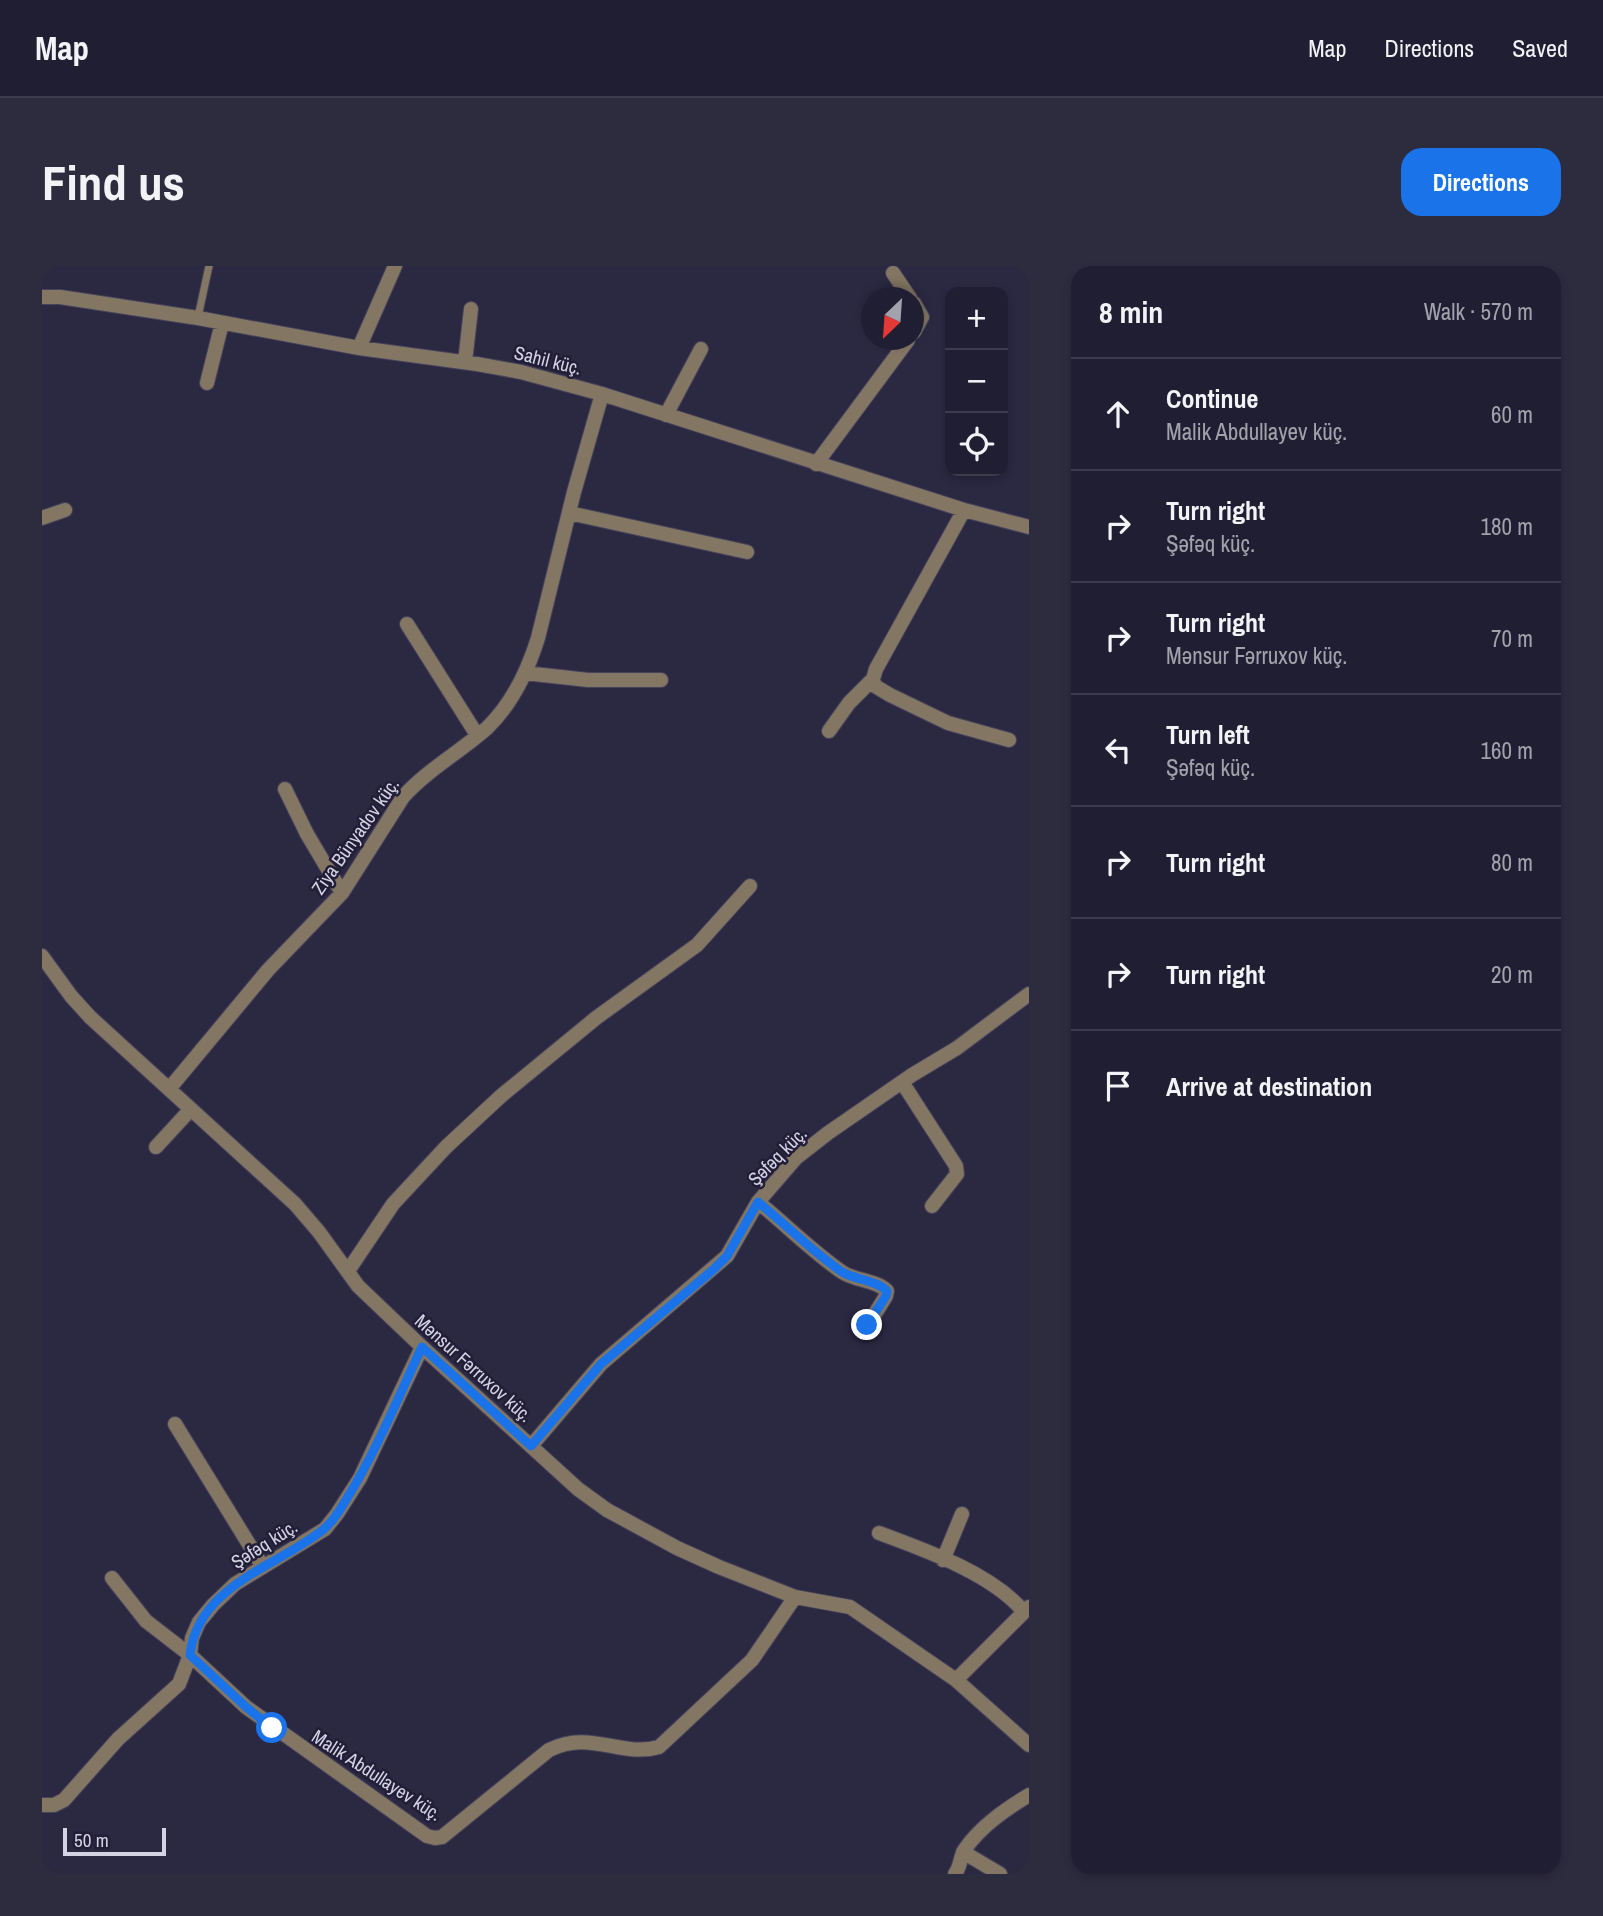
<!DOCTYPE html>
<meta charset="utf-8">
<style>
:root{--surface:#201e32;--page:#2d2b3e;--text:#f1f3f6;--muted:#a2a2ac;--line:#3d3c4d;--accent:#1a73e8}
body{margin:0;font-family:"Archivo Narrow",sans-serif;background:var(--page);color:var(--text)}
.controls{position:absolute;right:21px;top:21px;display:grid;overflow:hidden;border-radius:14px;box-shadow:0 4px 10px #0003}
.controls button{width:63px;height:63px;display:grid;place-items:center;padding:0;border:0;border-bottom:2px solid var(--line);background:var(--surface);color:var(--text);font:35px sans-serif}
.compass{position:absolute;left:819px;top:21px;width:63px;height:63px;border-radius:50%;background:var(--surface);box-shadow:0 4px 10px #0003;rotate:205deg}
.scale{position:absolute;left:21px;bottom:18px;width:103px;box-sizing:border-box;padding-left:7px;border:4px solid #d4d3e4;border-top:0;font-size:19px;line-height:24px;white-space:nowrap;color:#d4d3e4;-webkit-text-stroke:5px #221e37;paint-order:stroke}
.stop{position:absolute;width:21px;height:21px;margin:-16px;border:5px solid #1a73e8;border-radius:50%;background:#fff}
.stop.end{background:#1a73e8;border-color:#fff;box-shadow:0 2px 7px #0008}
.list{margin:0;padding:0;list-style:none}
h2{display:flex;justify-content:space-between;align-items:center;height:91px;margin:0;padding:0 28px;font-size:30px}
h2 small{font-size:23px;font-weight:400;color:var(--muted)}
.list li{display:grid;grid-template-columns:46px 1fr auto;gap:21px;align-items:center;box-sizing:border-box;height:112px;padding:0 28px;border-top:2px solid var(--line)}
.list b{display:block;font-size:26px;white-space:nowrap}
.list p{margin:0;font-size:23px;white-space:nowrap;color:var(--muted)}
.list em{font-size:23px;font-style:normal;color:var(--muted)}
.icon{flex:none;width:38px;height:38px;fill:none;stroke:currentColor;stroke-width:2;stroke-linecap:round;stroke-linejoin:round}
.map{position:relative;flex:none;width:987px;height:1608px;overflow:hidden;border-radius:21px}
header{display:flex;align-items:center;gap:42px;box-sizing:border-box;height:98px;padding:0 35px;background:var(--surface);border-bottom:2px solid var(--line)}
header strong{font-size:33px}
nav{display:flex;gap:38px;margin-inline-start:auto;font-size:24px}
.intro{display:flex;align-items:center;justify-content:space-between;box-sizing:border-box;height:168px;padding:0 42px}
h1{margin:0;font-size:49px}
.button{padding:18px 32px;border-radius:21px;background:var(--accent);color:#fff;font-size:24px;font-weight:700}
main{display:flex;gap:42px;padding:0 42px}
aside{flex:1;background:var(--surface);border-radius:21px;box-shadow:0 4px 10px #0003}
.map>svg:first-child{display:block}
</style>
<header>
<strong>Map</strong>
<nav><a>Map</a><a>Directions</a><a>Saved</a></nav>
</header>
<div class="intro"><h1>Find us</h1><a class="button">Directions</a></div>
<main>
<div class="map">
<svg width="987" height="1608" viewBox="0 0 987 1608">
<rect width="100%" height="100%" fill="#2b2842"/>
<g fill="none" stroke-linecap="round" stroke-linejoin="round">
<!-- lane casing -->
<g stroke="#46435c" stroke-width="9">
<path id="lane" d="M156 51 167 0"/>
</g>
<!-- street casing -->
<g stroke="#46435c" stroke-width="16">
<path id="street" d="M851 7 868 32
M0 31H18L156 52 317 82 435 98 479 106 560 128 922 244 987 261
M872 37 880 51 872 66
M317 82 353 0
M423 96 429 43
M165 117 180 57
M624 149 659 83
M774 198 866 74
M922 244 834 403 831 413 833 420 848 429 906 457 967 474
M527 247 705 286
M0 252 23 244
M365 358 435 469
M483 407 546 414H619
M787 465 807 437 831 413
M243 523 265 568 300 627
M0 690 29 730 48 751 253 938 277 966 316 1020 380 1081 536 1223 565 1244 635 1282 677 1301 753 1331 808 1341 914 1414 987 1479
M860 816 914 900 915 908 890 940
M127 823 226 704 300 627 361 531C385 504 418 486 445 462 470 438 486 404 496 372L532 226 560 128
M114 881 149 843
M716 936C744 959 771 986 800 1006 813 1015 835 1014 845 1025L844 1030 826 1059
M306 1005 351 938 404 881 459 830 554 752 655 679 708 620
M133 1158 221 1301
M489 1180 559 1098 685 990 716 936 754 892 786 867 870 809 915 782 987 728
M837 1267C883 1284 951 1308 982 1346
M901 1294 920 1248
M70 1312 104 1355 148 1389 204 1441 385 1570 393 1572 400 1571 507 1484C548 1463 579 1492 617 1481L710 1394 753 1331
M914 1414 987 1341
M0 1539H12L22 1534 76 1473 137 1418 148 1389 150 1372 157 1356 171 1339 193 1318 283 1263 295 1248 318 1212 380 1081
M921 1586 958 1608
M913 1608C919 1600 918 1590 923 1583 939 1560 964 1543 987 1529"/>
</g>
<!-- lane -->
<use href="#lane" stroke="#837663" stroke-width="7"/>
<!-- street -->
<use href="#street" stroke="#837663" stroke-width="14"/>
</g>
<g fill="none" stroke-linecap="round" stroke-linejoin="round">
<!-- route -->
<path stroke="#1a73e8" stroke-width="9" d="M230 1462 204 1441 148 1389C156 1319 235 1301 282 1263 291 1256 298 1244 304 1234 334 1186 356 1132 380 1081L489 1180 559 1098 672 1003 685 990 716 936C744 959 771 986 800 1006 814 1014 834 1014 845 1025L844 1030 825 1059"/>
</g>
<g text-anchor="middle" stroke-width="5" stroke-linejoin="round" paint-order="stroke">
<!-- street labels -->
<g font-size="19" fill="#d4d3e4" stroke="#221e37">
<text transform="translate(506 94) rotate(14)" y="7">Sahil küç.</text>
<text transform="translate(313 570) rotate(-55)" y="7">Ziya Bünyadov küç.</text>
<text transform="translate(735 890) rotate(-45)" y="7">Şəfəq küç.</text>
<text transform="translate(432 1102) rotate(42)" y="7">Mənsur Fərruxov küç.</text>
<text transform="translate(222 1278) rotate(-32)" y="7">Şəfəq küç.</text>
<text transform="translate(335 1509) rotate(33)" y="7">Malik Abdullayev küç.</text>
</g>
</g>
</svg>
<div class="controls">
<button>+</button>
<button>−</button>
<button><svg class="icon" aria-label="locate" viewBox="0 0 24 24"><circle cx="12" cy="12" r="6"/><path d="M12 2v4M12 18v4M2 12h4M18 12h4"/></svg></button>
</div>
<svg class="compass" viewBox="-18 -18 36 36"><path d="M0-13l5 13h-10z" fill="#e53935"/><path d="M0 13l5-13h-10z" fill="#a2a2ac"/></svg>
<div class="scale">50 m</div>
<div class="stop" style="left:230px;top:1462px"></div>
<div class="stop end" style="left:825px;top:1059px"></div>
</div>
<aside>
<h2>8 min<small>Walk · 570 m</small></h2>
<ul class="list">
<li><svg class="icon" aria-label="ahead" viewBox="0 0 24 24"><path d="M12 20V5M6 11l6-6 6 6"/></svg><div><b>Continue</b><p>Malik Abdullayev küç.</p></div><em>60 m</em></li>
<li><svg class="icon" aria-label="right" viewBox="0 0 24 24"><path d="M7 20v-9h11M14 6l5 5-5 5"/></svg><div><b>Turn right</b><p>Şəfəq küç.</p></div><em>180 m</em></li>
<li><svg class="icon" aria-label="right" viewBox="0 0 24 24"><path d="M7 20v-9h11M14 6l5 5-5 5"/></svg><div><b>Turn right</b><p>Mənsur Fərruxov küç.</p></div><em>70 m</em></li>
<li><svg class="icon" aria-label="left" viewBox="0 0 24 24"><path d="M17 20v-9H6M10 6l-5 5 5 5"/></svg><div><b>Turn left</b><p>Şəfəq küç.</p></div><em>160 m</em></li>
<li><svg class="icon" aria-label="right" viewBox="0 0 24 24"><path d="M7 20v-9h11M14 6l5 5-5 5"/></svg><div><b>Turn right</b></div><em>80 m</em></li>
<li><svg class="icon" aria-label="right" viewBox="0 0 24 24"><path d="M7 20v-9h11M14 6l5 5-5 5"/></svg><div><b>Turn right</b></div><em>20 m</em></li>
<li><svg class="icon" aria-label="arrive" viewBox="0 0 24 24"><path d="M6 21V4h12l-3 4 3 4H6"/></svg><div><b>Arrive at destination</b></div></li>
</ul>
</aside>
</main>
